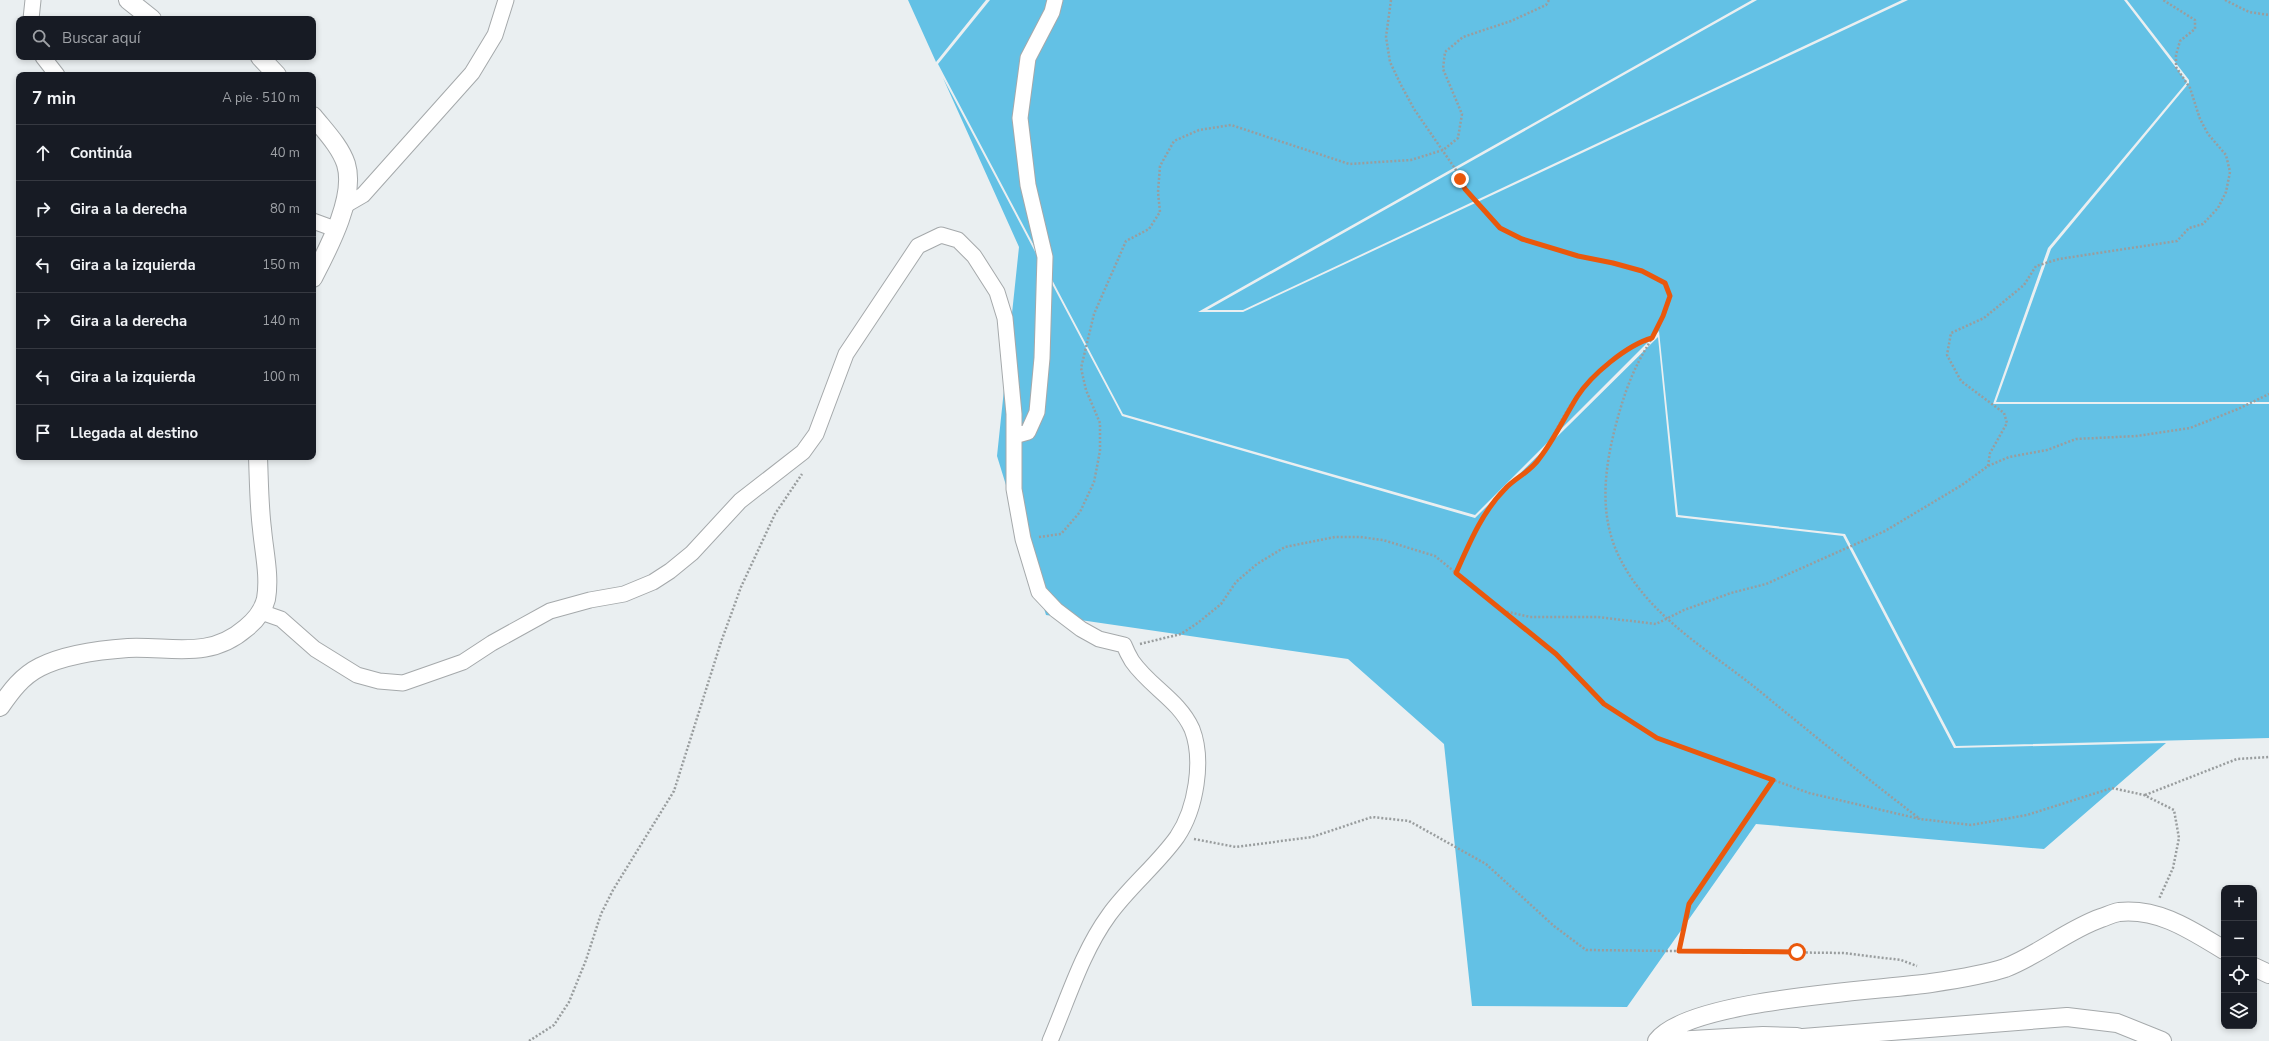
<!DOCTYPE html>
<html lang="es">
<meta charset="utf-8">
<style>
:root{--surface:#171b24;--page:#20242c;--text:#f1f3f6;--muted:#9ea1a6;--line:#363941}
body{margin:0;font-family:"Nunito Sans",sans-serif;background:var(--page);color:var(--text)}
.controls{position:absolute;right:12px;bottom:12px;display:grid;overflow:hidden;border-radius:8px;box-shadow:0 2px 6px #0003}
.controls button{width:36px;height:36px;display:grid;place-items:center;padding:0;border:0;border-bottom:1px solid var(--line);background:var(--surface);color:var(--text);font:20px sans-serif}
.stop{position:absolute;width:12px;height:12px;margin:-9px;border:3px solid #ea580c;border-radius:50%;background:#fff}
.stop.end{background:#ea580c;border-color:#fff;box-shadow:0 1px 4px #0008}
.list{margin:0;padding:0;list-style:none}
h2{display:flex;justify-content:space-between;align-items:center;height:52px;margin:0;padding:0 16px;font-size:17px}
h2 small{font-size:13px;font-weight:400;color:var(--muted)}
.list li{display:grid;grid-template-columns:26px 1fr auto;gap:12px;align-items:center;box-sizing:border-box;height:56px;padding:0 16px;border-top:1px solid var(--line)}
.list b{display:block;font-size:15px;white-space:nowrap}
.list em{font-size:13px;font-style:normal;color:var(--muted)}
.icon{flex:none;width:22px;height:22px;fill:none;stroke:currentColor;stroke-width:2;stroke-linecap:round;stroke-linejoin:round}
.map{position:relative;flex:none;width:2269px;height:1041px;overflow:hidden}
.search{position:absolute;background:var(--surface);box-shadow:0 2px 6px #0003;left:16px;top:16px;width:300px;height:44px;display:flex;align-items:center;gap:10px;box-sizing:border-box;padding:0 14px;border-radius:8px;color:var(--muted);font-size:15px}
.panel{position:absolute;background:var(--surface);box-shadow:0 2px 6px #0003;left:16px;top:72px;width:300px;height:388px;border-radius:8px}
.map>svg:first-child{display:block}
</style>
<div class="map">
<svg width="2269" height="1041" viewBox="0 0 2269 1041">
<rect width="100%" height="100%" fill="#eaeff1"/>
<!-- forest -->
<path fill="#63c1e5" d="M908 0H986L936 62Z
M990 0H1752L1198 312H1243L1908 0H2124L2187 82 2048 248 1993 404H2269V738L1956 746 1845 534 1678 515 1659 331 1475 515 1123 414 938 64Z
M1757 0H1902L1243 310H1207Z
M2127 0H2269V402H1996L2051 249 2189 83V80Z
M943 78 1122 416 1475 518 1658 337 1676 517 1843 536 1954 748 2166 743 2044 849 1756 824 1627 1007 1472 1006 1444 744 1348 659 1046 615 997 456 1019 247Z"/>
<g fill="none" stroke-linecap="round" stroke-linejoin="round">
<!-- minor casing -->
<g stroke="#a5a9ab" stroke-width="17">
<path id="minor" d="M31 19 33 0
M43 57 57 75
M344 206 363 195 472 73 495 35 506 0
M313 221 335 229
M1014 436 1028 432 1037 412 1042 358 1045 257 1028 185 1020 118 1028 58 1052 12 1055 0
M261 612 281 619 315 649 357 675 379 681 403 683 463 662 492 643 550 611 590 600 624 594 653 582 670 571 692 553 740 501 803 452 816 434 846 354 918 246 941 235 958 240 974 256 997 292 1005 318 1014 414V489L1023 539 1039 592 1056 610 1081 629 1099 639 1124 645C1126 650 1129 656 1132 661 1150 687 1179 700 1192 729 1204 760 1196 809 1177 837 1157 865 1129 887 1109 915 1082 952 1068 999 1050 1041"/>
</g>
<!-- tertiary casing -->
<g stroke="#a5a9ab" stroke-width="20">
<path id="tertiary" d="M128 0 152 19
M260 57 277 75
M313 116C325 131 340 146 346 164 356 197 328 249 313 278
M0 707C11 691 22 676 40 667 66 654 99 650 128 648 172 646 209 660 246 628 256 620 263 611 266 599 270 576 264 552 262 529 259 505 259 481 258 457
M2254 967 2269 974
M1657 1041C1688 999 1876 991 1931 983 1951 980 1987 974 2005 968 2039 955 2067 930 2101 918 2107 916 2113 913 2119 912 2159 908 2191 930 2224 950
M1674 1041 1763 1036 1797 1037
M1784 1041 1803 1038 2067 1017 2117 1023 2162 1041"/>
</g>
<!-- path -->
<path stroke="#999d9e" stroke-width="2.5" stroke-dasharray="2 2" stroke-linecap="butt" d="M1391 0 1386 37 1390 62 1401 85 1414 109 1456 170 1465 189 1500 228 1522 239 1548 248 1642 271 1665 283C1666 287 1670 292 1670 296 1669 314 1645 348 1637 365 1629 381 1623 399 1618 417 1606 460 1598 507 1616 550 1643 613 1706 648 1757 689 1811 733 1865 777 1920 819
M2225 0 2249 12 2269 15
M1988 466 1990 453 2007 423 2004 413 1961 381 1947 355 1951 333 1984 318 2024 285 2036 266 2059 259 2177 241 2189 228 2203 224 2218 208 2226 192 2230 172 2226 155 2208 134 2200 119 2190 88 2176 67V55L2180 41 2195 29V20L2163 0
M1039 537 1061 534 1080 512 1094 482 1100 451V423L1086 390 1081 368 1094 314 1126 241 1149 229 1160 212 1158 192 1160 166 1174 141 1199 130 1231 125 1349 164 1411 160 1443 150 1458 138 1462 114 1443 69 1445 52 1463 37 1511 21 1546 5 1549 0
M1456 573C1469 544 1482 512 1505 489 1514 480 1527 475 1535 464 1552 443 1561 415 1578 395 1598 371 1623 347 1652 338
M1504 612 1556 655 1604 704 1657 737 1809 793 1920 819 1971 825 2027 815 2112 788 2144 795 2174 810 2179 838 2173 868 2159 899
M1140 644 1181 634 1199 622 1221 604 1236 582 1257 564 1285 547 1335 537H1360L1383 540 1435 556 1504 611 1530 617H1598L1656 624 1684 610 1731 593 1766 584 1885 531 1962 485 1988 466 2009 457 2047 450 2076 439 2137 436 2190 428 2238 409 2269 394
M2145 795 2237 759 2269 757
M1194 839 1236 847 1312 837 1372 817 1409 821 1486 864 1554 926 1586 950 1843 953 1901 960 1917 966
M1679 951 1689 904 1773 780
M529 1041 554 1025 569 1002 586 960 601 914 613 890 674 791 721 642 741 587 775 514 802 474"/>
<!-- minor -->
<use href="#minor" stroke="#fff" stroke-width="15"/>
<!-- tertiary -->
<use href="#tertiary" stroke="#fff" stroke-width="18"/>
</g>
<g fill="none" stroke-linecap="round" stroke-linejoin="round">
<!-- route -->
<path stroke="#ea580c" stroke-width="5" d="M1460 179 1465 189 1500 228 1522 239 1578 256 1613 263 1642 271 1665 283 1670 296 1663 316 1652 338C1627 345 1591 375 1577 397 1564 418 1554 440 1539 459 1530 472 1515 478 1505 489 1482 512 1469 544 1456 573L1556 654 1604 704 1657 738 1773 780 1689 904 1679 951 1797 952"/>
</g>
</svg>
<div class="controls">
<button>+</button>
<button>−</button>
<button><svg class="icon" aria-label="locate" viewBox="0 0 24 24"><circle cx="12" cy="12" r="6"/><path d="M12 2v4M12 18v4M2 12h4M18 12h4"/></svg></button>
<button><svg class="icon" aria-label="layers" viewBox="0 0 24 24"><path d="M12 4l9 5-9 5-9-5zM3 14l9 5 9-5"/></svg></button>
</div>
<div class="stop" style="left:1797px;top:952px"></div>
<div class="stop end" style="left:1460px;top:179px"></div>
<div class="search"><svg class="icon" aria-label="search" viewBox="0 0 24 24"><circle cx="10" cy="10" r="6"/><path d="M15 15l6 6"/></svg>Buscar aquí</div>
<section class="panel">
<h2>7 min<small>A pie · 510 m</small></h2>
<ul class="list">
<li><svg class="icon" aria-label="ahead" viewBox="0 0 24 24"><path d="M12 20V5M6 11l6-6 6 6"/></svg><div><b>Continúa</b></div><em>40 m</em></li>
<li><svg class="icon" aria-label="right" viewBox="0 0 24 24"><path d="M7 20v-9h11M14 6l5 5-5 5"/></svg><div><b>Gira a la derecha</b></div><em>80 m</em></li>
<li><svg class="icon" aria-label="left" viewBox="0 0 24 24"><path d="M17 20v-9H6M10 6l-5 5 5 5"/></svg><div><b>Gira a la izquierda</b></div><em>150 m</em></li>
<li><svg class="icon" aria-label="right" viewBox="0 0 24 24"><path d="M7 20v-9h11M14 6l5 5-5 5"/></svg><div><b>Gira a la derecha</b></div><em>140 m</em></li>
<li><svg class="icon" aria-label="left" viewBox="0 0 24 24"><path d="M17 20v-9H6M10 6l-5 5 5 5"/></svg><div><b>Gira a la izquierda</b></div><em>100 m</em></li>
<li><svg class="icon" aria-label="arrive" viewBox="0 0 24 24"><path d="M6 21V4h12l-3 4 3 4H6"/></svg><div><b>Llegada al destino</b></div></li>
</ul>
</section>
</div>
